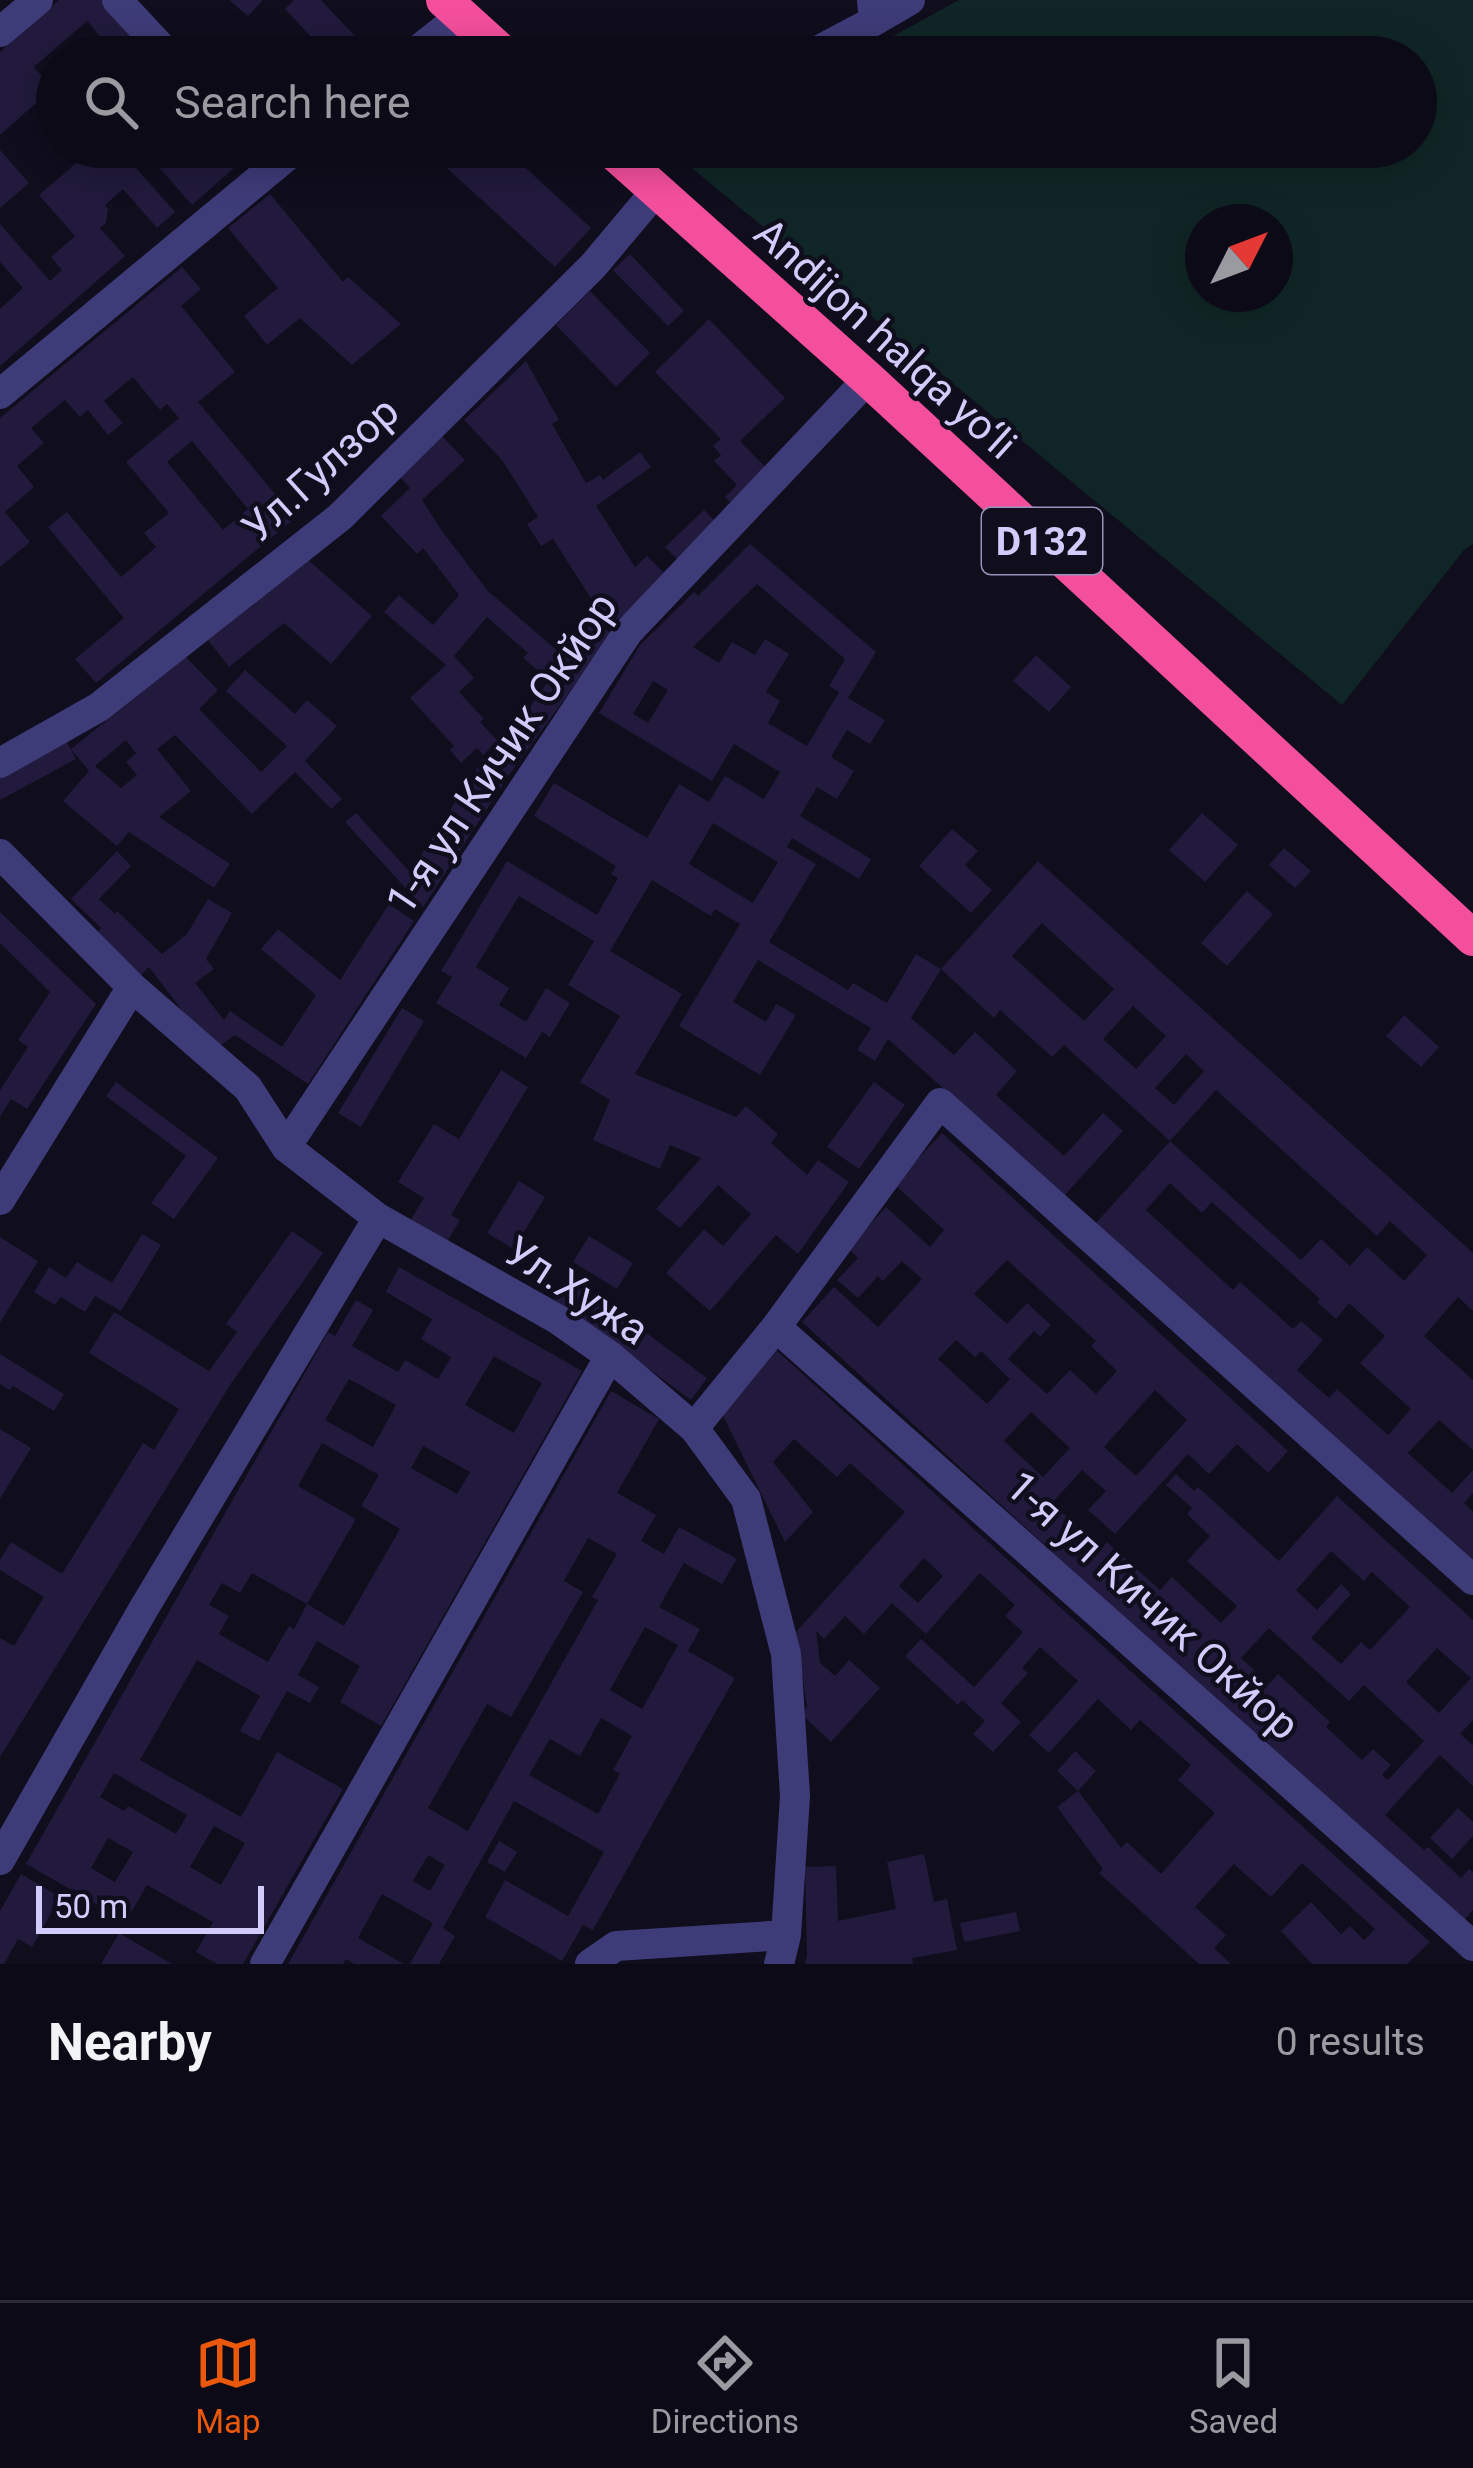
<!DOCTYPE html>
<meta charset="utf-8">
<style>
:root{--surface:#0c0a16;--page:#1a1823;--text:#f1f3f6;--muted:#9a9aa1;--line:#2c2b35;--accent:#ea580c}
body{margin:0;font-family:Roboto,sans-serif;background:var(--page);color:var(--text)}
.compass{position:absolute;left:1185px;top:204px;width:108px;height:108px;border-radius:50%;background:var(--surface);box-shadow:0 6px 30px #0003;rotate:48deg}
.scale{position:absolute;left:36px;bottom:30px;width:228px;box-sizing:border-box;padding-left:12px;border:6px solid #d2ccfc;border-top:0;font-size:33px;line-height:42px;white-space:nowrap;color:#d2ccfc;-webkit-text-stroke:9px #100d1d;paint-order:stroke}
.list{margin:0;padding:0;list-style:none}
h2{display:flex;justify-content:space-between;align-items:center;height:156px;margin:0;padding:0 48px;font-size:51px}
h2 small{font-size:39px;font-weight:400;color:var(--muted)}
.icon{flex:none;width:66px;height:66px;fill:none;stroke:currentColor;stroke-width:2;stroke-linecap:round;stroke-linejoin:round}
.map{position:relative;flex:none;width:1473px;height:1964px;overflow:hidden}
.search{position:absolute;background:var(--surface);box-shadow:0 6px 30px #0003;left:36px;right:36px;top:36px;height:132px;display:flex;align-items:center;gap:30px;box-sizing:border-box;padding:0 42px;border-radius:66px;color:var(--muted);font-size:45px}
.sheet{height:336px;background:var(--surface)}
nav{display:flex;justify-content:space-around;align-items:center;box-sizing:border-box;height:168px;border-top:3px solid var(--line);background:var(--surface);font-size:33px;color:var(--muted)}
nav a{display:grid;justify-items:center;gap:6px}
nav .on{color:var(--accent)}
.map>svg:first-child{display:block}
</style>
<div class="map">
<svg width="1473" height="1964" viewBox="0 0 1473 1964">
<rect width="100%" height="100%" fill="#100d1d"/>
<!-- green -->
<path fill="#102626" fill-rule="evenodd" d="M959 0H1473V544L1464 550 1342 705 681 159 691 147H1416V57H855ZM1203 222H1275V294H1203Z"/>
<!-- building -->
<path fill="#211a3c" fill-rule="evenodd" d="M59 0H107L157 57H118L87 21 34 67 57 94V129L35 104 0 135V52Z
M229 0H263L248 16Z
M294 0H321L369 51 362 57H330L285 9Z
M73 147H103L113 158 121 151 175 212 157 228 123 189 105 205 108 209 106 223 100 228 125 256 0 366V309L23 288 0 262V224L50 281 62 270 51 257 75 236 39 195 82 158Z
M141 147H244L250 154 192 205Z
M424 147H503L591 228 555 267Z
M0 150 29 183 0 208Z
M270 194 343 282 348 277 401 324 352 365 300 318 267 345 244 316 278 288 228 228Z
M630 254 684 311 668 326 613 270Z
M182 267 201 289 181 306 235 372 198 402 295 518 96 683 75 659 124 618 48 527 67 512 121 577 156 547 144 533 169 513 126 462 179 418 167 404 160 410 133 377 104 401 123 423 108 435 88 410 80 417 65 400 31 428 44 443 17 466 34 487 5 512 30 542 0 567V418ZM192 441 248 509 223 530 167 462Z
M590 291 650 353 616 387 556 325Z
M709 319 785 398 740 441 769 471 734 506 725 497 737 485 714 461 721 455 713 446 721 439 655 372Z
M526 361 559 420 552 424 586 483 600 475 603 480 640 452 651 467 596 506 635 567 647 556 666 575 628 613 608 625 553 539 541 546 527 524 538 517 502 460 464 420Z
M442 436 465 460 422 500 442 531 488 591 566 658 593 620 612 634 509 775 423 907 345 822 356 813 410 872 483 759 490 763 549 680 523 658 528 653 487 617 454 656 474 678 459 692 484 719 480 722 498 741 483 755 477 748 461 763 450 750 454 746 410 698 446 665 384 612 399 595 433 625 459 595 423 548 417 554 381 516 410 488 399 476Z
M704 510 717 523 678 560 665 547Z
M750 544 876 652 848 698 885 720 870 744 847 730 831 757 854 771 837 799 817 787 800 816 871 859 859 879 792 838 787 847 816 864 769 942 848 990 853 983 887 1003 916 954 941 969 911 1018 954 1055 975 1032 1017 1071 996 1095 1064 1156 1103 1113 1123 1131 1064 1196 888 1039 875 1061 857 1050 871 1028 758 960 733 1002 766 1022 776 1004 796 1015 760 1075 679 1026 740 924 715 909 711 916 652 880 610 951 682 994 635 1074 736 1117 746 1106 778 1134 771 1143 807 1175 818 1160 849 1182 798 1254 776 1235 710 1311 666 1273 704 1229 723 1246 751 1214 718 1185 680 1228 656 1209 701 1158 670 1145 660 1169 593 1140 610 1100 580 1082 620 1016 568 985 594 941 519 896 476 967 509 988 499 1005 526 1022 546 988 570 1003 550 1037 542 1032 526 1058 436 1003 452 977 441 971 507 861 597 915 618 878 611 874 616 866 534 816 554 783 647 838 679 784 709 802 725 776 764 799 780 772 734 744 712 781 599 713 640 645 694 592 698 596ZM757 584 845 659 829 686 839 692 807 746 768 723 780 701 766 692 789 654 765 639 755 655 732 642 719 663 693 647ZM653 681 668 690 648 723 633 714ZM713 823 778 862 753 903 689 864Z
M308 560 372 616 331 664 284 623 229 667 208 640Z
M1036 655 1071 687 1049 712 1013 681Z
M186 657 218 690 199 709 261 772 287 746 226 691 245 670 295 714 307 700 337 726 305 761 342 799 331 809 295 772 252 814 175 735 157 749 191 791 159 817 230 864 214 888 129 832 117 846 63 801 89 771 71 749ZM126 740 136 753 126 762 137 775 121 788 95 766Z
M66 740 76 759 0 800V775Z
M1202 813 1238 845 1205 882 1169 850Z
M952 829 978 851 965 865 992 890 971 913 919 866Z
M1284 848 1311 871 1295 888 1269 865Z
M117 851 131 866 99 899 115 914 117 911 162 954 187 934 208 899 232 913 206 959 214 969 195 983 224 1020 230 1011 282 1047 316 995 261 949 278 929 340 980 389 904 414 921 308 1084 235 1035 213 1051 149 967 140 976 96 934 101 928 71 899Z
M1038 861 1473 1253V1311L1458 1297 1424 1336 1473 1380V1450L1439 1420 1408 1453 1452 1493 1473 1470V1493L1464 1503 1473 1512V1566L1095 1224 1170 1141 1301 1260 1321 1239 1350 1266 1367 1247 1404 1281 1427 1255 1390 1221 1377 1236 1216 1090 1170 1141 1064 1045 1052 1057 1000 1010 994 1018 941 969ZM1042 923 1114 989 1084 1021 1012 956ZM1133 1006 1166 1036 1136 1069 1103 1039ZM1186 1054 1204 1071 1174 1105 1155 1088ZM1170 1183 1202 1213 1212 1202 1320 1299 1317 1302 1336 1319 1349 1303 1385 1336 1360 1363 1411 1409 1388 1435 1337 1389 1329 1398 1297 1370 1323 1340 1301 1321 1293 1329 1240 1282 1233 1290 1146 1210Z
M1247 891 1273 914 1227 966 1201 943Z
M0 912 96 1004 27 1109 11 1099 0 1117V1090L28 1047 18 1040 50 992 0 943Z
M402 1008 424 1021 361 1127 338 1113Z
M1404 1015 1439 1047 1421 1067 1386 1036Z
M501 1070 528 1087 451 1215 460 1220 443 1248 407 1226 424 1198 398 1182 434 1124 459 1139Z
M116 1082 218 1158 174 1219 151 1203 186 1156 106 1096Z
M874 1082 905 1105 859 1169 827 1147Z
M942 1133 1288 1451 1268 1473 1237 1444 1209 1474 1188 1454 1115 1534 1088 1510 1106 1491 1082 1470 1052 1503 1101 1549 1107 1542 1160 1590 1172 1577 1221 1623 1237 1606 1187 1561 1210 1536 1187 1514 1192 1508 1166 1485 1176 1474 1194 1491 1198 1487 1279 1561 1337 1496 1473 1620V1720L1460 1734 1473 1745V1786L1440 1755 1385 1815 1424 1850 1428 1847 1461 1878 1469 1869 1473 1872V1910L1463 1921 1403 1874 802 1322 834 1287 878 1327 922 1279 902 1261 883 1281 878 1276 858 1298 837 1280 858 1258 848 1248 886 1207 930 1247 944 1230 894 1184ZM1007 1260 1096 1341 1091 1346 1117 1371 1096 1394 1070 1370 1047 1394 1008 1359 1034 1331 1040 1337 1051 1325 1027 1303 1007 1324 974 1294ZM956 1340 975 1357 981 1351 1010 1379 987 1404 938 1359ZM1155 1390 1187 1420 1136 1476 1104 1447ZM1031 1412 1070 1448 1043 1477 1004 1441ZM1331 1551 1364 1581 1372 1572 1410 1607 1370 1650 1361 1642 1341 1664 1311 1638 1351 1594 1341 1584 1317 1610 1296 1590ZM1269 1628 1349 1701 1364 1685 1424 1741 1388 1780 1382 1775 1391 1765 1373 1749 1362 1760 1326 1727 1330 1722 1278 1674 1269 1684 1241 1658ZM1437 1648 1471 1678 1439 1713 1406 1682Z
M519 1181 545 1197 514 1249 487 1233Z
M292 1231 323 1253 230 1385 0 1757V1638L14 1646 44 1597 0 1570V1560L11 1542 62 1574 143 1443 154 1450 179 1409 89 1353 114 1312 209 1371 237 1332 226 1324Z
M142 1234 161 1245 121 1311 95 1296 85 1312 61 1297 55 1305 34 1292 49 1267 66 1278 77 1262 112 1283Z
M589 1236 633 1263 617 1289 573 1262Z
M0 1237 38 1261 0 1323Z
M399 1267 582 1371 381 1726 340 1702 360 1666 317 1641 298 1675 319 1687 310 1703 287 1691 259 1741 240 1731 260 1696 197 1660 140 1760 241 1817 277 1752 343 1789 243 1964H217L196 1952 213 1922 147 1885 126 1921 26 1864 328 1332 335 1336 356 1300 373 1310 352 1346 398 1372 405 1360 438 1379 451 1357 421 1339 432 1319 386 1292ZM494 1356 542 1383 514 1433 465 1405ZM349 1379 396 1405 373 1447 325 1420ZM322 1443 379 1475 361 1506 400 1529 344 1626 307 1604 294 1629 289 1626 268 1662 219 1634 229 1616 209 1605 222 1583 240 1593 252 1573 307 1604 356 1519 298 1486ZM423 1446 470 1472 457 1494 411 1468ZM114 1773 187 1815 176 1834 128 1806 124 1811 100 1797ZM214 1826 245 1843 221 1885 190 1867ZM108 1838 133 1852 115 1882 91 1868Z
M570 1276 707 1378 691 1400 553 1299Z
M774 1348 1430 1942 1407 1964H1312L1281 1931 1311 1902 1341 1934 1350 1926 1364 1940 1375 1929 1302 1863 1271 1897 1234 1864 1195 1907 1226 1935 1214 1948 1231 1964H1199L1099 1873 1103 1869 1057 1807 1078 1791 1057 1771 1075 1751 1096 1771 1078 1791 1121 1848 1127 1842 1161 1874 1215 1813 1178 1780 1191 1765 1140 1720 1131 1730 1098 1699 1049 1753 1029 1735 1078 1681 1040 1647 1022 1668 1028 1673 1001 1703 1021 1722 993 1752 973 1734 985 1721 962 1700 958 1705 905 1656 921 1639 974 1687 1005 1653 1023 1632 1005 1616 1015 1605 980 1573 926 1634 892 1603 864 1634 845 1616 824 1639 816 1631 820 1663 835 1676 849 1660 880 1688 831 1742 801 1714 807 1707 796 1632 905 1512 850 1463 837 1477 794 1439 773 1462 813 1512 785 1542 719 1408ZM924 1558 943 1576 918 1603 899 1586Z
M0 1354 64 1394 54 1411 13 1386 10 1390 0 1384Z
M611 1391 659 1419 617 1493 656 1515 641 1541 664 1554 679 1527 737 1559 722 1584 684 1563 659 1607 700 1629 688 1651 735 1678 699 1741 593 1930 583 1925 562 1961 485 1917 505 1880 568 1916 604 1852 514 1801 443 1928 455 1936 439 1964H410L433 1923 382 1894 358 1938 404 1964H354L346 1959 343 1964H288ZM588 1538 617 1554 592 1597 598 1600 468 1831 428 1808 487 1704 511 1717 583 1592 564 1581ZM645 1627 678 1645 642 1709 610 1690ZM601 1718 632 1736 613 1770 620 1774 598 1814 529 1775 550 1739 580 1756ZM428 1855 445 1865 430 1891 413 1881Z
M0 1429 31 1448 0 1499Z
M1458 1808 1473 1822V1836L1452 1859 1430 1838Z
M499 1841 517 1852 505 1872 487 1862Z
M924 1854 934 1902 947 1899 957 1950 912 1958 913 1964H805L807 1956 805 1867 836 1866 838 1921 896 1909 887 1862Z
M21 1874 60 1897 32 1947 18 1939 4 1964H0V1911Z
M1016 1912 1020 1931 964 1942 960 1923Z
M119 1933 172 1964H101Z"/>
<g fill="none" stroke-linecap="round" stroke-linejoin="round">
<!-- street -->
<path stroke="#3e3b79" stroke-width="30" d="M117 0 170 57
M874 21 910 0
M0 32 38 0
M409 57 461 16
M806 57 874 21 872 0
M0 394 298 147
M0 763 99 707 340 517 593 266 656 191
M0 854 132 987 248 1088 286 1147 378 1218 557 1319 610 1356 694 1428 746 1499 786 1654 795 1796 786 1935 779 1964
M286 1147 628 632 868 379
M0 1200 132 987
M776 1327 1473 1946
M694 1428 776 1327 940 1103 1473 1580
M0 1860 144 1608 378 1218
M265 1964 610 1356
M590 1964 616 1946 786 1935"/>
<!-- highway -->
<path stroke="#f44f9d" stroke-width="36" d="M444 0 507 57
M608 147 868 379 1473 938"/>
</g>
<g text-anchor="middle" stroke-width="9" stroke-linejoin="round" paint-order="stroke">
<!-- shield labels -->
<rect fill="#100d1d" stroke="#9893b9" stroke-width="3" x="982" y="508" width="120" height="66" rx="9"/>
<g font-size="39" font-weight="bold" fill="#d2ccfc">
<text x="1042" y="555">D132</text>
</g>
<!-- street labels -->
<g font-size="42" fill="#d2ccfc" stroke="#100d1d">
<text transform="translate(886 338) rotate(42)" y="15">Andijon halqa yo‘li</text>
<text transform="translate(320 469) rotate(-42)" y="15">Ул.Гулзор</text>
<text transform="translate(501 753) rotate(-56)" y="15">1-я ул Кичик Окйор</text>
<text transform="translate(577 1290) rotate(33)" y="15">Ул.Хужа</text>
<text transform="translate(1153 1605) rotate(42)" y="15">1-я ул Кичик Окйор</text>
</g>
</g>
</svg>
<svg class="compass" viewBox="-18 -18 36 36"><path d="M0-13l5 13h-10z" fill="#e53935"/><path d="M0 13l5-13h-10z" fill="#9a9aa1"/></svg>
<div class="scale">50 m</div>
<div class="search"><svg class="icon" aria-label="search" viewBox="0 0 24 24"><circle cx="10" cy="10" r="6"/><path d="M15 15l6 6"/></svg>Search here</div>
</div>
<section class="sheet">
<h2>Nearby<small>0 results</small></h2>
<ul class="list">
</ul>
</section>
<nav>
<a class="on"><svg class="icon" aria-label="map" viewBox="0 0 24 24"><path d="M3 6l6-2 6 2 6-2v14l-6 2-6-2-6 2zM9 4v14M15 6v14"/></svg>Map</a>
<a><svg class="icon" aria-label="directions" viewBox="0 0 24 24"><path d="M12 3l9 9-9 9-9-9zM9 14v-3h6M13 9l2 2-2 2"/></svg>Directions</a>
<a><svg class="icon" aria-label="saved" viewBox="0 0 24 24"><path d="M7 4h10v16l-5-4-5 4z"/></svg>Saved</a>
</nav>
